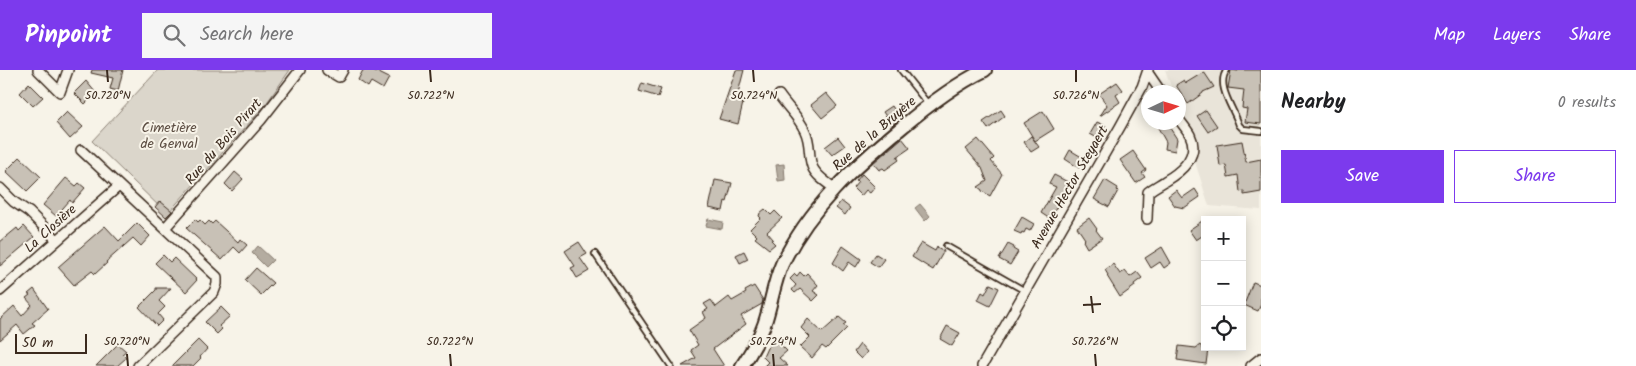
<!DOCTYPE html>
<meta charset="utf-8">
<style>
:root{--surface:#fff;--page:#f6f6f6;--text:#202124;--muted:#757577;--line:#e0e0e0;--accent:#7c3aed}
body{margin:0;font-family:Kalam,sans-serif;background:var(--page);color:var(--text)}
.controls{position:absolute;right:15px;bottom:15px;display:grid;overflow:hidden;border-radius:0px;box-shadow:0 2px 12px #0003}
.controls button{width:45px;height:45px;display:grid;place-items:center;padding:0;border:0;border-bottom:1px solid var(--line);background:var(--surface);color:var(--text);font:25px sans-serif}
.compass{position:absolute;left:1141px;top:15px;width:45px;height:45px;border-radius:50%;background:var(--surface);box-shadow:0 2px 12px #0003;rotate:86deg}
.scale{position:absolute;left:15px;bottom:12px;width:72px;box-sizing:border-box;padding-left:5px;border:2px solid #3b2a1e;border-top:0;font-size:14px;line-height:18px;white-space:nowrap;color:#3b2a1e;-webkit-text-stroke:4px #f7f3e8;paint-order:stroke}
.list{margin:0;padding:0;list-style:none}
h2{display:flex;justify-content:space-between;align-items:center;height:65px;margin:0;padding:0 20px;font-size:21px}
h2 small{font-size:16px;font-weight:400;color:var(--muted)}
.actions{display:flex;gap:10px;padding:15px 20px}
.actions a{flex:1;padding:11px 0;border:1px solid var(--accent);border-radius:0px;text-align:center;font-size:18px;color:var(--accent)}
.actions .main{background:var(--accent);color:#fff}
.icon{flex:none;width:28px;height:28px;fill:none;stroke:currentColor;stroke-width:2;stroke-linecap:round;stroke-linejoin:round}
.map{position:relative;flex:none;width:1261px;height:296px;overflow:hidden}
header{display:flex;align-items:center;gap:30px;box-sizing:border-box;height:70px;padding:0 25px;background:var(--accent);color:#fff}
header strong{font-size:24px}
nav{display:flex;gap:28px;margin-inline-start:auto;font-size:18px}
.search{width:350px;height:45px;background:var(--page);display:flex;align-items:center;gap:12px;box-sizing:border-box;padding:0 18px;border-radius:0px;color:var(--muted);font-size:19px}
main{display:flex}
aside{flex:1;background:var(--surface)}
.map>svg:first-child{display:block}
</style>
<header>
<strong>Pinpoint</strong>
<div class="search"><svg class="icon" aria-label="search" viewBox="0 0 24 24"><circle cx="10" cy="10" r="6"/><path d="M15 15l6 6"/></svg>Search here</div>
<nav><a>Map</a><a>Layers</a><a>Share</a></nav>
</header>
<main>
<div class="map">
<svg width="1261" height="296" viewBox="0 0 1261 296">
<rect width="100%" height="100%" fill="#f7f3e8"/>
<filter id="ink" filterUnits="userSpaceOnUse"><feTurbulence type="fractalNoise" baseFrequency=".02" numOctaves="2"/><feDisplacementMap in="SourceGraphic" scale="10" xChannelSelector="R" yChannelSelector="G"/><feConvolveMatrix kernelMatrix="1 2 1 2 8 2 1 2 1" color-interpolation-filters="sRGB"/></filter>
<g filter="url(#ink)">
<!-- built -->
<path fill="#e9e4d9" d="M1165 0H1261V140L1209 136 1179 41 1178 22H1173Z"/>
<!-- green -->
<path fill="#dbd6cb" stroke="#8b8074" d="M158 0H290L263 38 167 144 92 71Z"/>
<!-- water -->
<path fill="#b4aca0" stroke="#84786c" d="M784 94 785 110 778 111 776 95Z
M920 134 930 146 925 151 915 138Z
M708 149 723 152 722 159 706 156Z
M258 176 273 190 266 197 252 183Z"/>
<!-- building -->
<path fill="#c8c1b6" stroke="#3b2a1e" d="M92 0H123L118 21 110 19 113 8 91 3Z
M363 0H373L389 8 383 19 371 12 368 17 358 10Z
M736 0H744L736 31 743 33 738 54 719 49Z
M1231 0 1238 1V0H1261V54L1245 52 1247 39 1242 38 1244 20 1228 18Z
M1204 2 1214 17 1203 22V23L1188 34 1176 15 1184 10 1186 13Z
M86 11 96 23 85 34 74 23Z
M1117 12 1123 20 1116 25 1120 32 1100 46 1107 35 1099 24Z
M29 13 43 27 33 36 20 23Z
M642 13 661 19 658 27 639 21Z
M826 23 837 36 822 48 811 35Z
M892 36 900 48 892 55 883 42Z
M1001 40 1005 46 988 59 983 52Z
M1206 40 1217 56 1208 62 1197 46Z
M1043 41 1054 59 1035 71 1024 53Z
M67 42 83 57 70 69 56 53Z
M1097 52 1106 56 1099 69 1090 64Z
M1162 52H1166L1177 69 1175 81 1165 79 1166 72 1157 56Z
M1031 66 1039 77 1031 82 1024 72Z
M838 67 845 76 832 85 825 77Z
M902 68 910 78 897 87 899 90 885 100 883 98 879 100 873 93Z
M978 69 994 88 991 91 1002 104 990 126 982 121V120L978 117 987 111 982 98 966 79Z
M1242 71 1246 92 1261 89V122L1244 125V121L1240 122 1238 105 1228 107 1226 95 1220 96 1217 75Z
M1070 80 1085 89 1079 98 1065 89Z
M1133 81 1146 100 1142 103 1145 107 1136 113 1120 90Z
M20 87 41 107 27 121 6 101Z
M235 102 243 109 232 121 225 114Z
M862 104 875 117 870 123 866 120 861 126 853 118 858 112 856 111Z
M1054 105 1070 113 1050 149 1041 143 1056 117 1049 114Z
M66 108 76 116 79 113 85 118 72 133 70 130 56 146 43 135Z
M715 110 732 113 727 132 725 131 723 141 709 138Z
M1105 110 1118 118 1117 120 1118 121 1109 137 1094 129Z
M1195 119 1200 127 1184 138 1175 136 1168 126 1176 120 1182 128Z
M160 131 172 141 166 147 155 137Z
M841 131 850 138 845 145 836 138Z
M765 139 771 145 775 141 782 148 767 162 773 169 771 170 775 174 769 179 755 168 757 166 750 159 761 148 759 146 760 143Z
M1022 147 1034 154 1030 161 1026 159 1024 163 1022 162 1021 164 1014 161Z
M1089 148 1097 159 1096 160 1102 168 1087 178 1083 171 1085 169 1077 157Z
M195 149 198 152 200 150 205 155 209 151 212 154 215 151 238 172 240 169 247 175 240 183 234 177 222 190 186 158Z
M1205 149V164L1196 170 1189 160Z
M137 153 150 166 141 176 133 168 106 192 107 193 95 204 92 201 74 215 58 197 105 156 119 171Z
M24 156 34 167 0 196V172L17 158 19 161Z
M579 172 587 184 580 188 589 201 577 208 571 198 575 196 565 181Z
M921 173 935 181 937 177 944 181 933 200 912 187Z
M1008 174 1014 177 1013 179 1018 182 1010 195 999 189Z
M843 176 861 189 856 197 849 192 843 201 833 193Z
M1162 177 1171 193 1164 198 1160 192 1151 198 1145 188Z
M744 181 748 189 740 193 736 185Z
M876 184 884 189 878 197 870 192Z
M163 185 170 192 174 188 197 210 186 222 155 193Z
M1113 194 1120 204 1125 201 1130 207 1137 202 1142 208 1134 214 1135 216 1120 227 1107 206 1108 205 1105 200Z
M256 198 273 213 261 225 245 210Z
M800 202 804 206 807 203 818 215 813 221 819 225 813 231 800 219 795 223 792 220 796 215 790 209 795 204 797 206Z
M1253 212 1261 215V234L1258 241 1244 235Z
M990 214 999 218 990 236 978 230 982 222 985 224Z
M754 216 763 230 762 234 741 246 746 254 713 279 724 296H682L696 288 691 280 698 275 689 260 706 248 703 242 708 239 704 234 711 230 716 237 729 227 732 231 746 223 745 221Z
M156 218H171L159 231 165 237 158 244 163 250 157 256 139 237 156 220Z
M34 219 48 239 32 253 35 255 24 264 17 255 0 270V249L14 236 22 246 32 235 26 228 30 225 28 224Z
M221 237 230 246 219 256 222 259 217 264 205 252Z
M839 247 846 253 843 255 847 258 826 279 822 276 812 288 800 277 810 267 801 258 808 249 822 262Z
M947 256 960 263 952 276 940 269Z
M780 265 785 271 781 275 787 281 779 288 788 296H764L768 292 763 287 767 278Z
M198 270 207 279 200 287 201 288 193 296H172Z
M118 274 126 281 122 284 126 288 117 296H96Z
M860 274 867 282 861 289 854 282Z
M1200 275 1203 279H1208L1206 294 1177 290 1179 276 1196 278Z"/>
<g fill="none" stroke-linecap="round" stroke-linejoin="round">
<!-- service casing -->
<g stroke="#3b2a1e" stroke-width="8">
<path id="service" d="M901 0 928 34
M1227 0C1215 15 1234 39 1239 55L1243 59 1261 61
M946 176 1025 221
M595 184 671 296"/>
</g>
<!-- minor casing -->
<g stroke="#3b2a1e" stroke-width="12">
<path id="minor" d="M38 0 60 22 68 0
M327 0 339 7 343 0
M1148 3 1161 22
M779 25C787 37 799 47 805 61 811 73 808 85 812 96 815 105 827 113 834 118
M81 80 217 207V214L214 222 138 296
M0 118 14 132 29 142 57 170
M1147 149 1148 122C1154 117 1159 115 1165 111 1182 101 1200 85 1190 65 1187 59 1182 54 1178 48
M165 158 261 50 300 0
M0 221 119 116
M982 296 1120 57 1142 17 1148 0
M1251 296 1261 288"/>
</g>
<!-- secondary casing -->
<g stroke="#3b2a1e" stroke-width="16">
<path id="secondary" d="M742 296C752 281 761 266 766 249 772 230 774 212 782 194 810 137 853 98 901 58 927 36 954 15 985 0"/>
</g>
<!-- service -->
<use href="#service" stroke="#f7f3e8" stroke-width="4.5"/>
<!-- minor -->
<use href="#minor" stroke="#f7f3e8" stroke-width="9"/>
<!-- secondary -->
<use href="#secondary" stroke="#f7f3e8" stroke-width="12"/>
</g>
</g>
<!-- ticks -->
<path fill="none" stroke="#3b2a1e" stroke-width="2" d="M107 0 108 12M430 0 431 12M753 0 754 12M1076 0V12M1091 226 1093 243M1083 235 1101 234M127 284 128 296M450 284 451 296M773 284 774 296M1095 284 1096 296"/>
<g text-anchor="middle" stroke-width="4" stroke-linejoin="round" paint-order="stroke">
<!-- park labels -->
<g font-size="14" fill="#5b4c41" stroke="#f7f3e8">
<text x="169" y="62">Cimetière<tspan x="169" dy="16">de Genval</tspan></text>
</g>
<!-- street labels -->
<g font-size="14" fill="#3b2a1e" stroke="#f7f3e8">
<text transform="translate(874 63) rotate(-41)" y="5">Rue de la Bruyère</text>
<text transform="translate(223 71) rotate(-49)" y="5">Rue du Bois Pirart</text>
<text transform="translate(1069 117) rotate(-60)" y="5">Avenue Hector Steyaert</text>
<text transform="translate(50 158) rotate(-42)" y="5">La Closière</text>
</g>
</g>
<g font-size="12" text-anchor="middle" fill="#3b2a1e" stroke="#f7f3e8" stroke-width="4" stroke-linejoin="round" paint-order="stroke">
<text x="108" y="29">50.720°N</text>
<text x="431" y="29">50.722°N</text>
<text x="754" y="29">50.724°N</text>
<text x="1076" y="29">50.726°N</text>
<text x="127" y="275">50.720°N</text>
<text x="450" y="275">50.722°N</text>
<text x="773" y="275">50.724°N</text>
<text x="1095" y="275">50.726°N</text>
</g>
</svg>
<div class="controls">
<button>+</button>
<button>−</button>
<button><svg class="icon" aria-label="locate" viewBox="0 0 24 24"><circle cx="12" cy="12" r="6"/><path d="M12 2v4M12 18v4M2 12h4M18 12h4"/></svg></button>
</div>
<svg class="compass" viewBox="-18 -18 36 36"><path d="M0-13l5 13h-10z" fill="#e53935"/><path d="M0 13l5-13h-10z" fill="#757577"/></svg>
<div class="scale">50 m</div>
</div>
<aside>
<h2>Nearby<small>0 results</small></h2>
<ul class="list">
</ul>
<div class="actions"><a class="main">Save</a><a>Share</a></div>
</aside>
</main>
